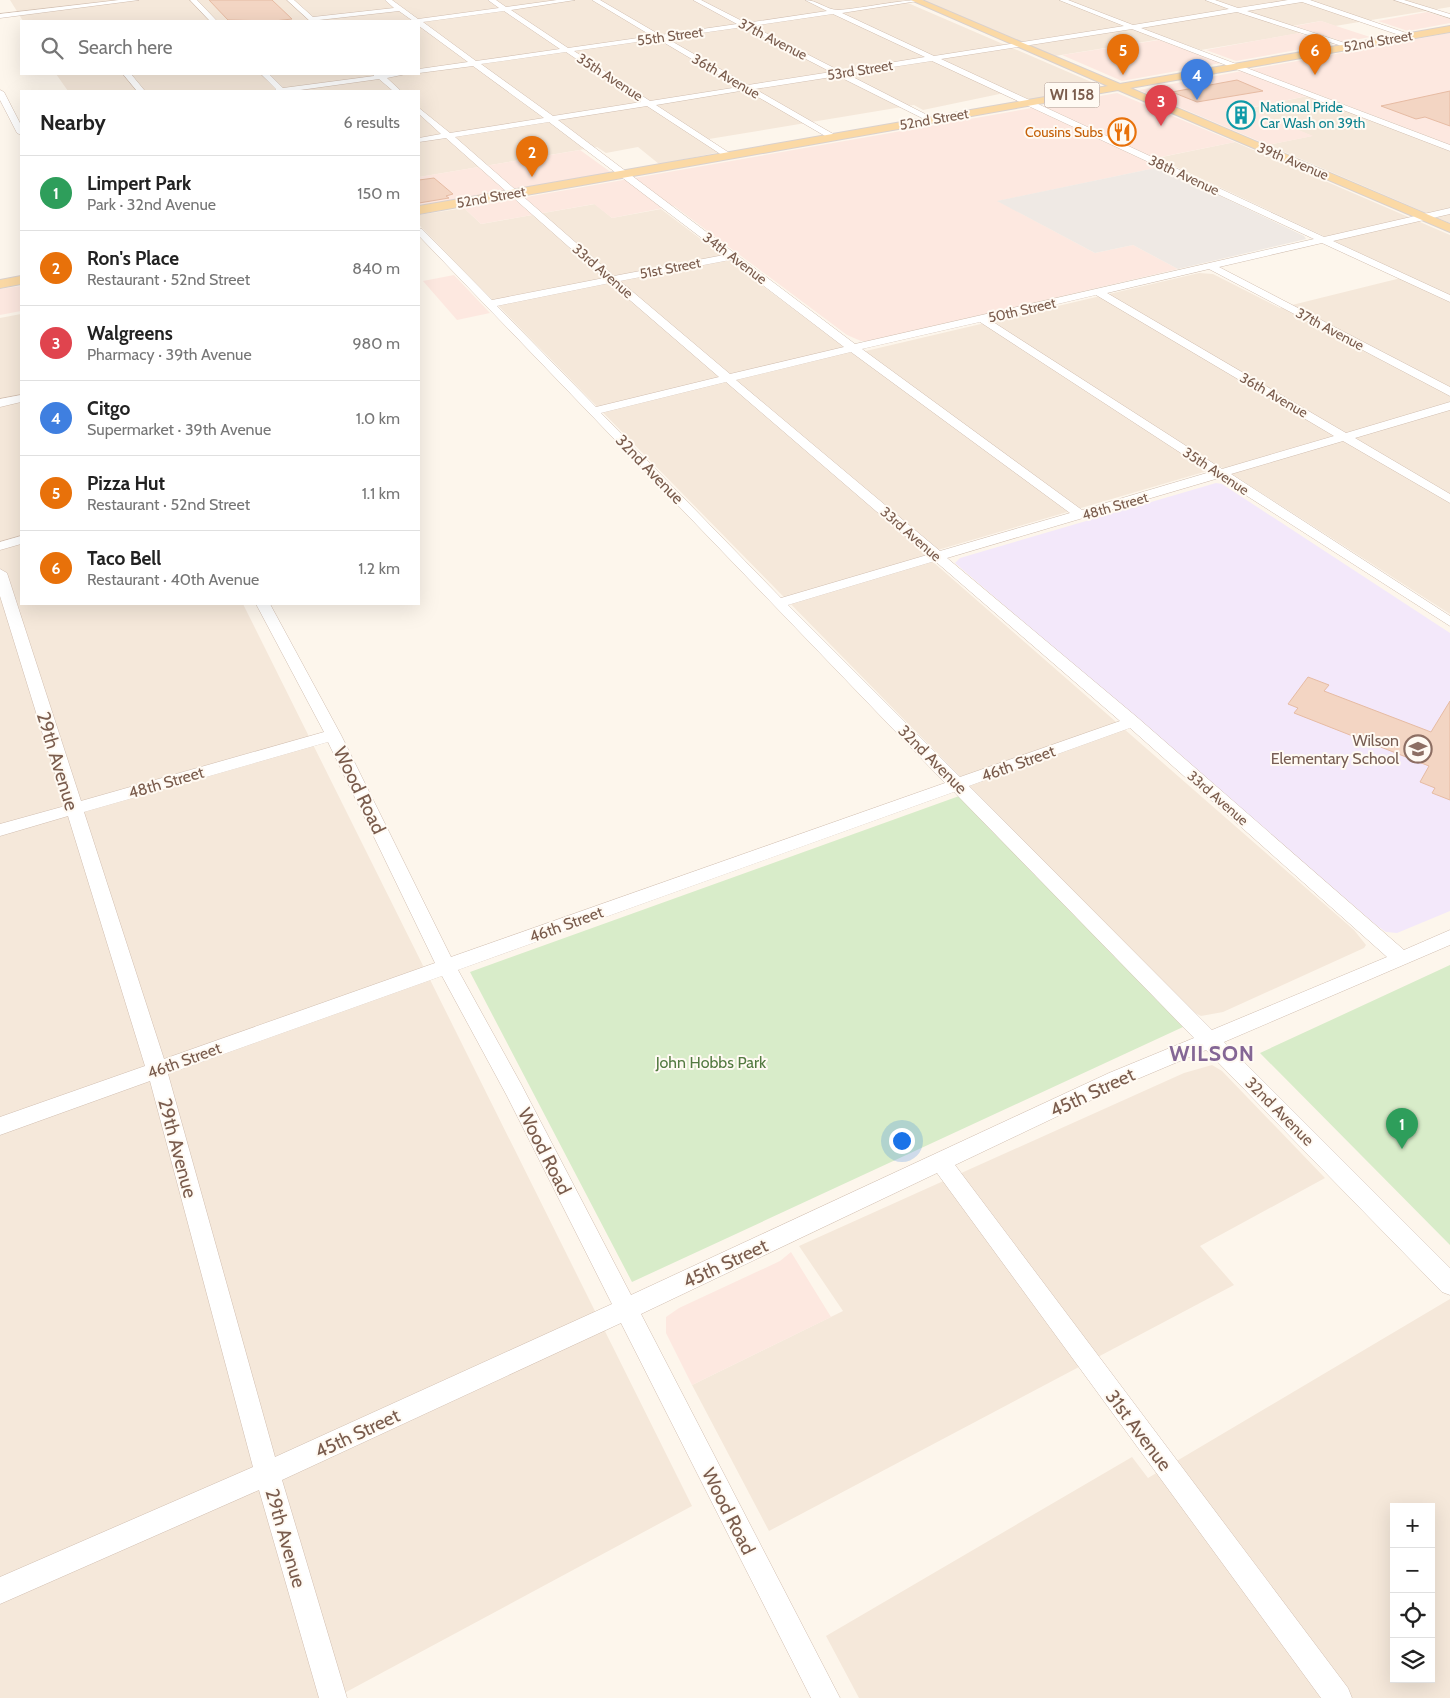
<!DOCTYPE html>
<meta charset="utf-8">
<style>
:root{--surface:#fff;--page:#f2f2f2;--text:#222;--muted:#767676;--line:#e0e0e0;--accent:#e76f51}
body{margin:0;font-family:Cabin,sans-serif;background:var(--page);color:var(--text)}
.controls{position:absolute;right:15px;bottom:15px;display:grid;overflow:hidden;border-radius:0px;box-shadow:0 5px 20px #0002}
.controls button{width:45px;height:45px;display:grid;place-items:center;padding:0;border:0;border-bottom:1px solid var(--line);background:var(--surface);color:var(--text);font:25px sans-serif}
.you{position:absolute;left:901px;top:1140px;width:18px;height:18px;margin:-12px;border:4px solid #fff;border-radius:50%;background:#1a73e8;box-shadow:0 0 0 8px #1a73e833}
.badge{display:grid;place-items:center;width:32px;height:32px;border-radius:50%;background:var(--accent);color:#fff;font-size:16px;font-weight:700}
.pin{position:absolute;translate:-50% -41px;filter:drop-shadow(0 1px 2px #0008)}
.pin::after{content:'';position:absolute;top:26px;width:18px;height:15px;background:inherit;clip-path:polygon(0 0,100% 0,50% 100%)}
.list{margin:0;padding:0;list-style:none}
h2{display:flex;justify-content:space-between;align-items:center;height:65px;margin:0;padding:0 20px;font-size:21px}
h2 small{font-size:16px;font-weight:400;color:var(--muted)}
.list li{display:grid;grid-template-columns:32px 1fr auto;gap:15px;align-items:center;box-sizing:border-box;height:75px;padding:0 20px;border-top:1px solid var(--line)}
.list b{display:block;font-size:19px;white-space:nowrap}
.list p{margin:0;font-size:16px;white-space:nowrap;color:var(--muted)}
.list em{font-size:16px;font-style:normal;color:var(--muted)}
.icon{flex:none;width:28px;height:28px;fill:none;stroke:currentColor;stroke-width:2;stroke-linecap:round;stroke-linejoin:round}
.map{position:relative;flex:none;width:1450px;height:1698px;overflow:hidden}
.search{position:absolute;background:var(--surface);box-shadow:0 5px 20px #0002;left:20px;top:20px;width:400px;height:55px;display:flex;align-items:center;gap:12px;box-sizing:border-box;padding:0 18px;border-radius:0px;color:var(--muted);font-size:19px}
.panel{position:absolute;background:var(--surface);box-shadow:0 5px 20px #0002;left:20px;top:90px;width:400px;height:515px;border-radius:0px}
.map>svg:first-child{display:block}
</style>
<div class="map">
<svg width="1450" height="1698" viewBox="0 0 1450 1698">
<rect width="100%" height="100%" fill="#fdf6ec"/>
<!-- residential -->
<path fill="#f5e8da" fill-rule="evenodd" d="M10 0H901L1110 90 1033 103 1009 92 923 110 914 105 709 139 726 151 659 164 638 147 606 153 597 147 419 177V91H68L56 74H419V21H23Z
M922 0H1450V7L1335 26 1321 21 1286 27 1301 33 1201 50 1168 38 1055 56Z
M1307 96 1440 147 1450 145V223L1268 145 1312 136 1246 109Z
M1235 142 1450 235V614L1221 467 924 554 1314 895 1354 930 1366 945 1364 948 1223 1012 1201 1016 1189 1010 421 227 419 224V215L464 208 481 224 595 204 612 218 661 209 853 354 1199 273 1213 274 1280 308 1409 276 1157 158Z
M21 314V604H243L692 1506 335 1698H0V318Z
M1212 1065 1222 1071 1325 1178 1200 1246 1234 1285 769 1531 692 1385 843 1311 799 1246 1184 1073Z
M1450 1299V1698H859L826 1636 1132 1457 1148 1478ZM1394 1507H1431V1679H1394Z"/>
<!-- commercial -->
<path fill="#fde8e0" d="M1427 12 1450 19V23L1408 31 1378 21Z
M1321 21 1370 37 1344 42 1295 26Z
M1298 33 1330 44 1236 61 1206 50Z
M1450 33V145L1317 94 1247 108 1313 136 1268 145 1139 90Z
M1159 40 1221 63 1122 81 1062 55Z
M1117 93 1235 142 1146 160 1160 167 998 201 1095 253 1133 245 1178 269 869 341H861L847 335 674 206 612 218 594 204 481 224 464 208Z
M580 150 612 173 419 207V177Z
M454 275 490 313 457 320 423 281Z
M21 286V311L0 315V289Z
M791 1252 831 1317 692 1385 666 1333V1317L679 1308 780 1261Z"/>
<!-- industrial -->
<path fill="#efe9e4" d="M1160 167 1304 236 1306 239 1178 269 1133 245 1095 253 997 201Z"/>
<!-- education -->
<path fill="#f3e8fa" d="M1216 483 1222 484 1450 633V911L1397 933 1386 932 1376 925 955 563 960 558Z"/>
<!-- green -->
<path fill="#d8ecc9" d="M962 795 1183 1027 632 1282 470 972Z
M1450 965V1245L1260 1053Z"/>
<!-- building -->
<path fill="#f3d5c3" stroke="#e6bba3" d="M209 0H272L292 19 274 21 228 20Z
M1237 80 1263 91 1197 102 1172 92Z
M1450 91V126L1425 117 1416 119 1381 106Z
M434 178 453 194 446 196 449 198 419 203V180Z
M1308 677 1329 685 1324 691 1431 732 1450 701V800L1432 793 1435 788 1420 782 1429 766 1294 713 1298 708 1288 704Z"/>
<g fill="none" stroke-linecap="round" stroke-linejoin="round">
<!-- minor casing -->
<g stroke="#d1beb0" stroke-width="1">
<path id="minor" d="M119 0H139L0 18V14Z
M190 0H197L217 21H210Z
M287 0H294L313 17 394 8 385 0H392L418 19 499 8 488 0H496L506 7 557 0H575L511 10 568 48 652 36 592 0H600L660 35 737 24 693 0H701L746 23 827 11 805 0C817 0 827 10 838 10 867 8 895 0 924 0L842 13 934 56 1124 26 1059 0H1068L1133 25 1229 9 1205 0H1215L1238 8 1288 0H1310L1415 36 1408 38 1302 2 1247 11 1351 45V49L1237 12 1141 28 1450 145V151L1132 29 941 59 1324 237 1450 208V214L1333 241 1450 295V302L1322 243 1219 267 1450 387V396L1209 269 1107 293 1346 433 1450 402V410L1355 438 1450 494V503L1343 441 1231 474 1450 616V626L1219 478 947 558 1138 718 1404 950 1450 930V945L1224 1042 1450 1268V1295L1442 1292 1206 1050 1123 1085 955 1165 1348 1688 1352 1698H1321L937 1173 641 1314 840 1698H811L621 1323 282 1480 347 1698H319L259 1490 0 1604V1577L253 1467 150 1081 0 1135V1117L145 1066 68 816 0 836V824L65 806 0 596V569L7 573 81 801 324 732 256 604H270L341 735 451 957 945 783 419 236V228L422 229 492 300 604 278 446 138 419 142V138L441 134 419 114V108L450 133 544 118 473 66 419 73V69L468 62 419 26V21H413L399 11 310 21ZM504 11 560 49 476 61 423 22ZM833 14 925 57 840 71 752 26ZM744 27 831 72 748 85 666 38ZM658 39 739 87 650 101 574 51ZM566 52 641 102 553 116 481 64ZM932 61 1314 239 855 344 558 120 647 106 728 159 732 156 731 154 656 105 746 90 832 140 836 137 835 135 755 89 838 76 930 122H933V118L847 74ZM549 122 724 255 614 276 455 137ZM730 260 844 347 730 374 620 281ZM610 283 719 377 596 407 497 306ZM1096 295 1334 436 1222 469 990 320ZM980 322 1210 472 1082 510 862 349ZM851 352 1070 513 940 551 736 380ZM726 382 927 555 781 598 601 413ZM935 561 1120 721 960 777 788 605ZM1130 728 1387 957 1212 1030 969 786ZM328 742 435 963 164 1059 84 812ZM954 792 1194 1038 1109 1073 631 1295 521 1084 458 970ZM442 976 507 1096 612 1304 275 1457 168 1074Z
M1394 0H1404L1450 14V18Z
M123 74H131L145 91H137Z
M261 74H269L283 88 374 76 373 74H406L387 78 401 91H393L379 79 293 91H274L276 89Z
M0 90 4 92 21 125V135L17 133 0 100Z
M21 395V402L0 407V399Z
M21 536V544L0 550V542Z"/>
</g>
<!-- major casing -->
<g stroke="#dad1cd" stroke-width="2">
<path id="major" d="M911 0H922L1120 84 1450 26V32L1130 88 1450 224V232L1118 90 419 214V206L1108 86Z
M21 276V284L0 288V280Z"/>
</g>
<!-- minor -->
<use href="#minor" fill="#fff" fill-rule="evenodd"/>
<!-- major -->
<use href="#major" fill="#fbd9a5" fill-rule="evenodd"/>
</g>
<!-- icons -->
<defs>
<g id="building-ring" transform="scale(1.4375)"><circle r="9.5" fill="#fffaf3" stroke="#0f9aa8" stroke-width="1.5"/><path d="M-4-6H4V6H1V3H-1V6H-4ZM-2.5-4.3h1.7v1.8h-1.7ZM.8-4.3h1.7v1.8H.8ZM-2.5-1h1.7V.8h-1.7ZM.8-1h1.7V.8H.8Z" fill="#0f9aa8"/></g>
<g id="restaurant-ring" transform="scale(1.4375)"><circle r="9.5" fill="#fffaf3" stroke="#e8710a" stroke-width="1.5"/><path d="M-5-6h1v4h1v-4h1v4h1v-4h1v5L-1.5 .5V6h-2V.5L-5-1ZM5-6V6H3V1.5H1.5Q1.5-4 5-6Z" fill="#e8710a"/></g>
<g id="school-ring" transform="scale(1.4375)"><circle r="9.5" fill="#fffaf3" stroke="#8d6e63" stroke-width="1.5"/><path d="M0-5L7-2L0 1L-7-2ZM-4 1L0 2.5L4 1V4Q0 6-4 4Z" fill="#8d6e63"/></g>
</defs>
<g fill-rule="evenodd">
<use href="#building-ring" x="1241" y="115"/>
<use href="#restaurant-ring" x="1122" y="132"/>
<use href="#school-ring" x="1418" y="749"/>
</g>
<g text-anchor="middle" stroke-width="4" stroke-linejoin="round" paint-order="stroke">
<!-- far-street labels -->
<g font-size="14" fill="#7a5c4d" stroke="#fffaf3">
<text transform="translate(670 36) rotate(-8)" y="5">55th Street</text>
<text transform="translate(773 39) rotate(27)" y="5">37th Avenue</text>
<text transform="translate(1378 41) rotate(-10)" y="5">52nd Street</text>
<text transform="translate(860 70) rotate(-9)" y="5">53rd Street</text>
<text transform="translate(726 76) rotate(30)" y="5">36th Avenue</text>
<text transform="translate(610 77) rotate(33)" y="5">35th Avenue</text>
<text transform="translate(934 119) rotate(-10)" y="5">52nd Street</text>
<text transform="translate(1293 161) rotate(23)" y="5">39th Avenue</text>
<text transform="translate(1184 175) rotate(25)" y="5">38th Avenue</text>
<text transform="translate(491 197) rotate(-10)" y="5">52nd Street</text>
<text transform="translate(735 258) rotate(37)" y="5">34th Avenue</text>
<text transform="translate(670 268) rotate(-11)" y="5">51st Street</text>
<text transform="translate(603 271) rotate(41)" y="5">33rd Avenue</text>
<text transform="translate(1022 310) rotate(-13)" y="5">50th Street</text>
<text transform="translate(1330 329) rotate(28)" y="5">37th Avenue</text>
<text transform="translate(1274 395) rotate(30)" y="5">36th Avenue</text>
<text transform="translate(1216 471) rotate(33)" y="5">35th Avenue</text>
<text transform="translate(1115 506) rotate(-16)" y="5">48th Street</text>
<text transform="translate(911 534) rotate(41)" y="5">33rd Avenue</text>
<text transform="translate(1218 798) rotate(41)" y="5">33rd Avenue</text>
</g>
<!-- far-culture labels -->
<g font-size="14" fill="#0d838f" stroke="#fffaf3" text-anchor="start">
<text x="1260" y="112">National Pride<tspan x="1260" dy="16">Car Wash on 39th</tspan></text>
</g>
<!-- far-food labels -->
<g font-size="14" fill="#c56008" stroke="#fffaf3" text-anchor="end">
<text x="1103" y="137">Cousins Subs</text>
</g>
<!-- shield labels -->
<rect fill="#fffaf3" stroke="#a28b7f" stroke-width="1" x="1044.5" y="82.5" width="55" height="25" rx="4"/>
<g font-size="15" font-weight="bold" fill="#7a5c4d">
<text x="1072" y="100">WI 158</text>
</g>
<!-- street labels -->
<g font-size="16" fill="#7a5c4d" stroke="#fffaf3">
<text transform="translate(650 469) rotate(46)" y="6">32nd Avenue</text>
<text transform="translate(933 759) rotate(45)" y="6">32nd Avenue</text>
<text transform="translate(1018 763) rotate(-20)" y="6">46th Street</text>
<text transform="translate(166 782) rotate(-16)" y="6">48th Street</text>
<text transform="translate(566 924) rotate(-20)" y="6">46th Street</text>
<text transform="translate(184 1060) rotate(-20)" y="6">46th Street</text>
<text transform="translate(1280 1111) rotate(45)" y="6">32nd Avenue</text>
</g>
<!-- education labels -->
<g font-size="16" fill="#785e54" stroke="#fffaf3" text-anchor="end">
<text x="1399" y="746">Wilson<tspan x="1399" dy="18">Elementary School</tspan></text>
</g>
<!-- park labels -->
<g font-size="16" fill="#537a41" stroke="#fffaf3">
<text x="711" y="1068">John Hobbs Park</text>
</g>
<!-- near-street labels -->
<g font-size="19" fill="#7a5c4d" stroke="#fffaf3">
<text transform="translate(58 761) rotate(73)" y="7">29th Avenue</text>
<text transform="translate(360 790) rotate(64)" y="7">Wood Road</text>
<text transform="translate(1092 1092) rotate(-25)" y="7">45th Street</text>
<text transform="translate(178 1148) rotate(75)" y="7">29th Avenue</text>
<text transform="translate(545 1151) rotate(63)" y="7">Wood Road</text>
<text transform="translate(725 1263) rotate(-25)" y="7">45th Street</text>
<text transform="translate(1139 1430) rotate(53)" y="7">31st Avenue</text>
<text transform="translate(357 1433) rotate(-25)" y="7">45th Street</text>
<text transform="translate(729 1511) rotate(63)" y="7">Wood Road</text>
<text transform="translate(286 1538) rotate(74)" y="7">29th Avenue</text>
</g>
<!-- district labels -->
<g font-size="21" font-weight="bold" letter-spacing="1" fill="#846695" stroke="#fffaf3">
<text x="1212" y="1061">WILSON</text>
</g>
</g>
</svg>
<div class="controls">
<button>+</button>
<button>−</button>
<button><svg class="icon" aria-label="locate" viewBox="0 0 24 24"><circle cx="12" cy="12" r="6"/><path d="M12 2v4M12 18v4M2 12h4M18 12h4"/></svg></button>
<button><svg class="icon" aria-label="layers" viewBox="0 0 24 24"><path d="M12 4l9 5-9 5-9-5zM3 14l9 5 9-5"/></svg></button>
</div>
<div class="you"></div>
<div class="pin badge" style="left:1402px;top:1149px;background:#2e9e5b">1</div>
<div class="pin badge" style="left:532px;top:177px;background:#e8710a">2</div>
<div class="pin badge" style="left:1161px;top:126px;background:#e0444e">3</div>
<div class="pin badge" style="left:1197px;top:100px;background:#3f7fe0">4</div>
<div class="pin badge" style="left:1123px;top:75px;background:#e8710a">5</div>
<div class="pin badge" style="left:1315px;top:75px;background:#e8710a">6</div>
<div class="search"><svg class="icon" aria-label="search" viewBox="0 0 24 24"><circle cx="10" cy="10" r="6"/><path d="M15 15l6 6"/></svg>Search here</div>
<section class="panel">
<h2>Nearby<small>6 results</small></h2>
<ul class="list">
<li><span class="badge" style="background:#2e9e5b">1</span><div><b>Limpert Park</b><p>Park · 32nd Avenue</p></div><em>150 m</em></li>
<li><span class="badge" style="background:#e8710a">2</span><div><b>Ron's Place</b><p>Restaurant · 52nd Street</p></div><em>840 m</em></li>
<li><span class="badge" style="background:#e0444e">3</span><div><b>Walgreens</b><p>Pharmacy · 39th Avenue</p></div><em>980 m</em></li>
<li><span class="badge" style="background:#3f7fe0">4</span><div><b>Citgo</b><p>Supermarket · 39th Avenue</p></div><em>1.0 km</em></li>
<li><span class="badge" style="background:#e8710a">5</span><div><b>Pizza Hut</b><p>Restaurant · 52nd Street</p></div><em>1.1 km</em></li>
<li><span class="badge" style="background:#e8710a">6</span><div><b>Taco Bell</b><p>Restaurant · 40th Avenue</p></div><em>1.2 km</em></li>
</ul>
</section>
</div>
